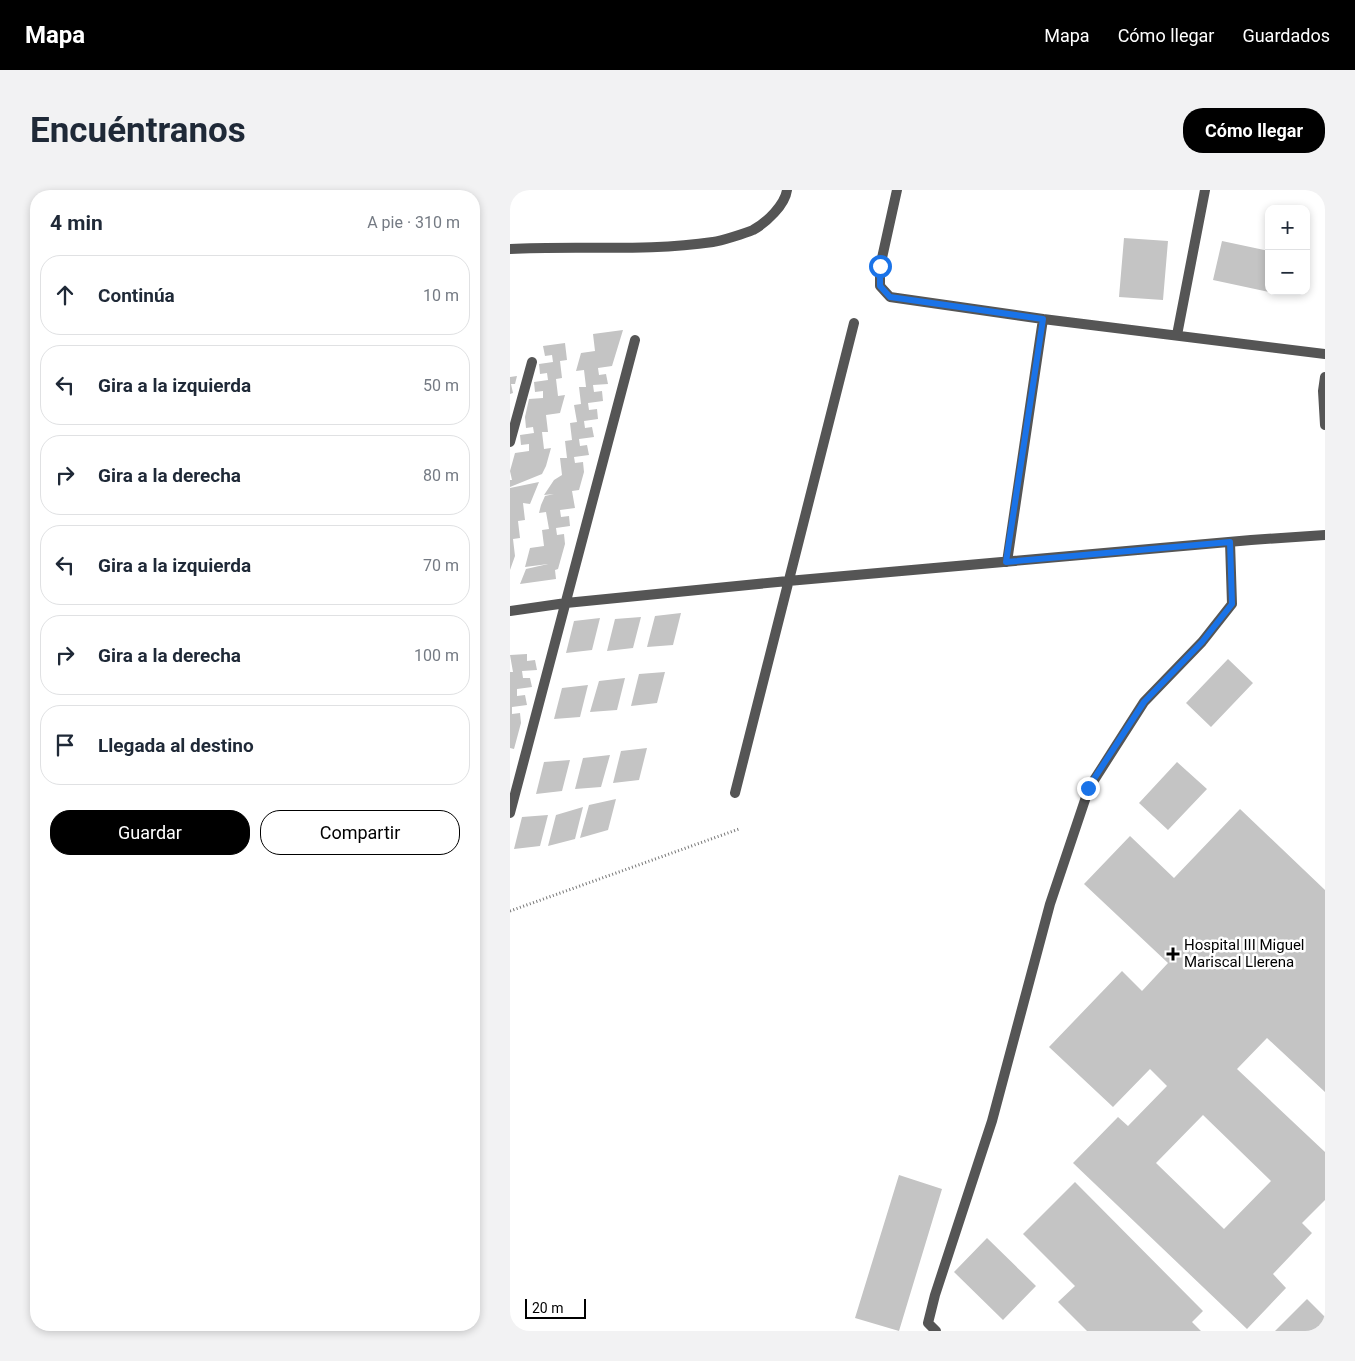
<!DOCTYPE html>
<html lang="es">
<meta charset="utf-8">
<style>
:root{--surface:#fff;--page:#f2f2f3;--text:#1f2937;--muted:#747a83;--line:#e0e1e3;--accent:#000}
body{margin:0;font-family:Roboto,sans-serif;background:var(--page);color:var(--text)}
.controls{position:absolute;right:15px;top:15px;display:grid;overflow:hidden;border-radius:10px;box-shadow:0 2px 8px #0003}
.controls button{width:45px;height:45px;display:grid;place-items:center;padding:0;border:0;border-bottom:1px solid var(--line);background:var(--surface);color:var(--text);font:25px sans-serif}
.scale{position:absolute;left:15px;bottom:12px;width:61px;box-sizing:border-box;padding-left:5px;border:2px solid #000;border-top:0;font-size:14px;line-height:18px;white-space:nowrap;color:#000;-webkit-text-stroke:4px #fff;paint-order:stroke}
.stop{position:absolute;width:15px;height:15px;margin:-11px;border:4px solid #1a73e8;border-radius:50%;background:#fff}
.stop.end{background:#1a73e8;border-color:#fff;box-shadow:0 1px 5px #0008}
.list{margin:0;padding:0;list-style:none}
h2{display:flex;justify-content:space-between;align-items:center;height:65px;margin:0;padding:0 20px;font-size:21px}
h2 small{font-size:16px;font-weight:400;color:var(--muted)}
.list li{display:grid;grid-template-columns:32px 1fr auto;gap:15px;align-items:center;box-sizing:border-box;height:80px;margin:0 10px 10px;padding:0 10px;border:1px solid var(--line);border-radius:20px}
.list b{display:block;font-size:19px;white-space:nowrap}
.list em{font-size:16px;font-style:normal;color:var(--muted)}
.actions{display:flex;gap:10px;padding:15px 20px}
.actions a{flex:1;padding:11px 0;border:1px solid var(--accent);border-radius:20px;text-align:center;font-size:18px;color:var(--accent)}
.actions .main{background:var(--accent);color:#fff}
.icon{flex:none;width:28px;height:28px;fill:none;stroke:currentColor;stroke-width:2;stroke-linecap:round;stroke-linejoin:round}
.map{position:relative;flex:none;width:815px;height:1141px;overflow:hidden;border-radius:20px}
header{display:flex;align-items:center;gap:30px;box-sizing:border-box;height:70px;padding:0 25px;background:var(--accent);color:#fff}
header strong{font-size:24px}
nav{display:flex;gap:28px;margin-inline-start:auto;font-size:18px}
.intro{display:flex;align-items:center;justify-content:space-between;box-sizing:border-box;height:120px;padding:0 30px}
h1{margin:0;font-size:35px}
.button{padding:12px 22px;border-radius:20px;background:var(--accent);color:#fff;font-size:18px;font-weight:700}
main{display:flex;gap:30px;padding:0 30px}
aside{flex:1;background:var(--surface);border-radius:20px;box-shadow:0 2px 8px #0003}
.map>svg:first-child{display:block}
</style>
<header>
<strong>Mapa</strong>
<nav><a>Mapa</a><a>Cómo llegar</a><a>Guardados</a></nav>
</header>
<div class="intro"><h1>Encuéntranos</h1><a class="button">Cómo llegar</a></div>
<main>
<aside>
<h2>4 min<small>A pie · 310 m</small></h2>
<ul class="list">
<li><svg class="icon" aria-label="ahead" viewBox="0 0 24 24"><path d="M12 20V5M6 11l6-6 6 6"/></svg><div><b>Continúa</b></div><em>10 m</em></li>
<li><svg class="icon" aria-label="left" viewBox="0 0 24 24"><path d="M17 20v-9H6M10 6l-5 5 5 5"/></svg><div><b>Gira a la izquierda</b></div><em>50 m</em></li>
<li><svg class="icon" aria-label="right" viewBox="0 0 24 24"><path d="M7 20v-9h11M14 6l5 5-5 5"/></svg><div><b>Gira a la derecha</b></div><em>80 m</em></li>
<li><svg class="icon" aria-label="left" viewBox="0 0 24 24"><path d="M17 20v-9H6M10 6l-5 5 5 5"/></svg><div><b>Gira a la izquierda</b></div><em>70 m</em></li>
<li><svg class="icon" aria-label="right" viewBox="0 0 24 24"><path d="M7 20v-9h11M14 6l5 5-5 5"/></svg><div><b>Gira a la derecha</b></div><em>100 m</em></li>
<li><svg class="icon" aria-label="arrive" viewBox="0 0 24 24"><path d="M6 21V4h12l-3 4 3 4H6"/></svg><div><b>Llegada al destino</b></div></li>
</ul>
<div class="actions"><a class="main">Guardar</a><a>Compartir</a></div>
</aside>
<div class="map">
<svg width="815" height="1141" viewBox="0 0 815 1141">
<rect width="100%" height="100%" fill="#fff"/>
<!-- building -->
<path fill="#c4c4c4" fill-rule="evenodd" d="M614 48 658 51 653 110 609 107Z
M712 51 759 61V102L703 90Z
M113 140 102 176 88 178 89 185 96 184 98 194 83 195 84 202 92 201 93 211 78 213 79 220 87 219 88 229 74 231 75 238 82 237 84 247 69 249 70 256 77 255 79 265 64 267 65 273 73 272 74 282 69 300 62 301 65 318 50 320 51 327 59 326 60 336 46 338 47 345 54 344 55 354 48 379 45 380 46 389 10 394 16 379 38 374 15 377 20 358 34 356 32 340 39 339 36 322 29 323 31 315 35 306 44 304 34 305 44 290 52 285 50 268H57L55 251 62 250 60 233 67 232 64 215 71 214 69 197H76L74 180 66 181 71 163 85 161 83 144Z
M55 153 57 170 50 171 52 188 46 189 48 206 55 205 50 223 36 225 38 242H32L34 259 41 258 36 276 32 284 0 297V290H2L0 281 5 263 19 261V254L11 255 10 245 24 243 23 237 16 238 15 227 19 209 33 208V201L25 202 24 192 38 190 37 183 30 184 29 174 43 172 42 165 35 166 33 156Z
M7 186 5 194H1L3 203 0 204V187Z
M29 292 20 314 13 313 15 330 8 331 10 348 3 349 5 366 0 380V298Z
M171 423 163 455 137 457 145 426Z
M131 427 123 458 97 461 105 429Z
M90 428 82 460 56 463 64 431Z
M17 464V471L25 470 27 480 12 481 13 488H20L22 497 7 499V506L15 505 17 515 2 517V524L10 523 11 533 4 559 0 558V482H3L0 465Z
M718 469 743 493 701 537 676 513Z
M155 482 147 513 121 516 129 484Z
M115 488 107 520 80 522 89 491Z
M78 495 70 527 44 529 52 498Z
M137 558 129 590 103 593 111 561Z
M100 565 91 597 65 599 73 568Z
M60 570 52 601 26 604 34 572Z
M667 572 697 599 658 640 629 613Z
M106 609 98 640 70 648 79 615Z
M73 617 65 649 38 656 46 625Z
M730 619 815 700V902L757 848 727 879 815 962V1010L792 1033 802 1043 763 1084 776 1098 737 1139 563 973 608 927 618 936 657 896 640 879 603 917 539 857 612 781 632 801 658 773 574 694 620 646 664 688ZM693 925 761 991 714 1039 646 973Z
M38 625 30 656 4 659 12 627Z
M389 985 432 999 389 1141 345 1128Z
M565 992 693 1121 682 1132 691 1141H577L548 1112 565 1096 513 1044Z
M477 1048 526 1096 493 1130 444 1082Z
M797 1109 815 1127V1141H765Z"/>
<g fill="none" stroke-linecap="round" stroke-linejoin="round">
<!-- path -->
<path stroke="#777" stroke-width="3" stroke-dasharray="1 2.5" stroke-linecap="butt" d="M0 721 229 639"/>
<!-- service -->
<path stroke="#555" stroke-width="10" d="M426 1141 418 1133 425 1105 482 931 540 714 579 598 634 512 692 452 722 414 720 352"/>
<!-- minor -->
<path stroke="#555" stroke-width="10" d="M387 0 370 77V96L380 107 533 129 815 164
M0 59C67 55 136 62 203 52 211 51 236 43 243 40 256 33 275 15 277 0
M667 145 695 0
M815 187 813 201 815 235
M0 252 22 172
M497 372 533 129
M0 421 56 413 278 391 741 350 815 345
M225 603 344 133
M0 623 125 150"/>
</g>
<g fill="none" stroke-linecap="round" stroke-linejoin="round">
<!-- route -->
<path stroke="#1a73e8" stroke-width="6" d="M370 76V96L380 107 533 129 496 372 720 352 722 414 692 452 634 512 578 598"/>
</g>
<!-- markers -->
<path fill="#000" stroke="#fff" stroke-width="2" d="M660.5 756.5h5v5h5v5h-5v5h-5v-5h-5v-5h5z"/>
<g text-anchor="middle" stroke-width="5" stroke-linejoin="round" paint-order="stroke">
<!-- poi labels -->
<g font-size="15" fill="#000" stroke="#fff" text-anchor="start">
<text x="674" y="760">Hospital III Miguel<tspan x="674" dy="17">Mariscal Llerena</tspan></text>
</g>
</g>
</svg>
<div class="controls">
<button>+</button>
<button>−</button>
</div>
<div class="scale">20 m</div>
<div class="stop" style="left:370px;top:76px"></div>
<div class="stop end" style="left:578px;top:598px"></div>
</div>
</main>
